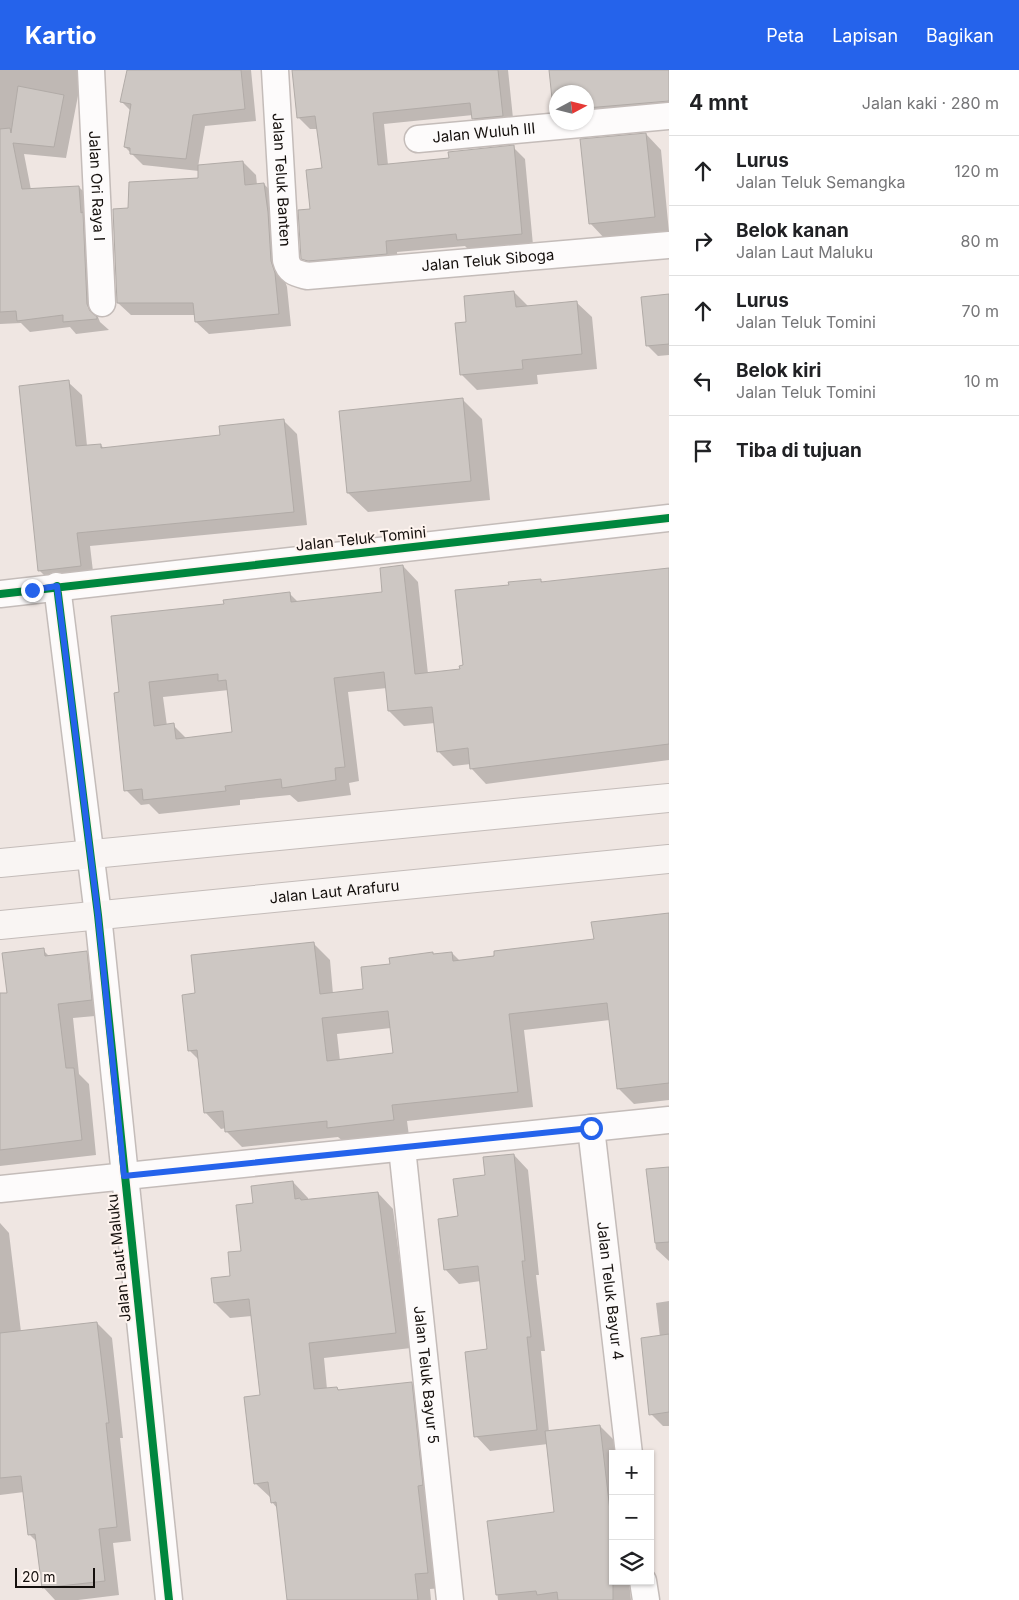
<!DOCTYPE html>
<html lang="id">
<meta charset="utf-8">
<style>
:root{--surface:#fff;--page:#f2f2f2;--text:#202124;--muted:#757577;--line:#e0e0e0;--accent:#2563eb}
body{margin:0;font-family:Inter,sans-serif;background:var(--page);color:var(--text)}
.controls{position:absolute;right:15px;bottom:15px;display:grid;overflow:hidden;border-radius:0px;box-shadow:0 1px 4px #0004}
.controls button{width:45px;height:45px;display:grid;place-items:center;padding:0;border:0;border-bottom:1px solid var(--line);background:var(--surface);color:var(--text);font:25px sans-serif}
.compass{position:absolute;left:549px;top:15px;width:45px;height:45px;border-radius:50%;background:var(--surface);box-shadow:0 1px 4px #0004;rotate:83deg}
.scale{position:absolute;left:15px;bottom:12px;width:80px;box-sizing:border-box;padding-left:5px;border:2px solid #15100d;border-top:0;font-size:14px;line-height:18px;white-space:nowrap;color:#15100d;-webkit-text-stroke:4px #fef4ef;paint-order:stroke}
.stop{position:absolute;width:15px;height:15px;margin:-11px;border:4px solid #2563eb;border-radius:50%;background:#fff}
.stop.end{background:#2563eb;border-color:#fff;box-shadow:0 1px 5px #0008}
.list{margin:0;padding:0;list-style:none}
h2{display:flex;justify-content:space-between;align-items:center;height:65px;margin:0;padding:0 20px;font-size:21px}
h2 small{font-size:16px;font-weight:400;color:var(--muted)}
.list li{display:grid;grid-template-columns:32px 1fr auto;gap:15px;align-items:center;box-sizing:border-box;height:70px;padding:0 20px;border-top:1px solid var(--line)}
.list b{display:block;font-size:19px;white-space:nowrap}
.list p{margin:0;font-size:16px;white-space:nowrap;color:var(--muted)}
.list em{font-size:16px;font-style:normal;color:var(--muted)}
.icon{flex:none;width:28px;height:28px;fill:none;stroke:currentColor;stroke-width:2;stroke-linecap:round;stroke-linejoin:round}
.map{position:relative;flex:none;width:669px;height:1530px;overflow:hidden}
header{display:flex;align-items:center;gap:30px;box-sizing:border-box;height:70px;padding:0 25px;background:var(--accent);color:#fff}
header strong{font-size:24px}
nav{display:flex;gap:28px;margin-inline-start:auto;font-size:18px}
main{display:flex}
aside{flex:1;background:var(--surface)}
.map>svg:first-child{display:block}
</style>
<header>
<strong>Kartio</strong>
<nav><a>Peta</a><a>Lapisan</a><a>Bagikan</a></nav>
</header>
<main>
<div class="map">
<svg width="669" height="1530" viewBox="0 0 669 1530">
<rect width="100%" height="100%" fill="#efe6e2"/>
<!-- shadow -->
<path fill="#0003" fill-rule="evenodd" d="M0 0H88L81 10 66 88 24 84 31 120 79 117 91 129 94 155 98 247 100 252 109 260 76 264 70 257 30 262 21 253 0 254Z
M128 0H251L256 51 205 56 198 97 243 92 256 105 257 115 264 114 276 127 283 205 287 217 291 256 209 264 196 252 195 245H131L118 233 129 139 199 109V101L143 95 125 77 131 41 122 32Z
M293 0H508L514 58 485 60 473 48V45L384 54 388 95 450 89 513 77 525 89 533 175 470 181 465 176 397 182 398 196 315 200 302 188 311 140 323 99 318 59H310L298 47Z
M550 0H669V44L586 47V22H556V40L554 37Z
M646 64 661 80 669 162 605 169 590 153Z
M514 222 529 237 576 232 592 247 597 299 537 305 538 314 477 320 462 305 456 254 468 253Z
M669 225V285L658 286 647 275Z
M68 312 82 325 87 376 101 375 104 379 221 367 284 351 297 364 307 455 90 476 94 510 53 514 39 500Z
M462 329 482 349 490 430 368 442 348 423Z
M403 496 418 512 428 604 461 600 510 516 540 510 544 513 669 499V690L486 714 471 698V694L453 696 438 681 435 653 404 656 389 641 387 618 348 622 359 711 349 713 351 725 298 732 290 725 240 730V735L159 744 149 734 141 735 126 720 120 623 225 535 289 523 298 532 384 523ZM229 620 234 664 187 669 173 655 167 656 163 627Z
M669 844V1030L634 1034 618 1018 610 950 524 960 533 1037 407 1051 409 1066 345 1073 338 1067 242 1077 226 1061V1058L221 1059 205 1042 200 991 190 981 196 925 314 874 330 890 333 924 365 920 391 895 434 885 452 883 460 891 595 870ZM391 958 394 985 340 991 337 964Z
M43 880 50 887 86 883 101 898 106 945 73 948 79 1004 89 1014 96 1085 0 1096V925L8 924Z
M514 1085 528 1100 539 1205H536L545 1281H541L549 1362 600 1356 614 1370 615 1384H613V1511H629L631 1530H498L489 1452 556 1443 548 1374 490 1381 476 1366 489 1280 481 1211 459 1214 445 1199 459 1148 486 1106Z
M669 1098V1191L656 1179 648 1100Z
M293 1112 308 1128V1131L378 1123 393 1139 411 1278 324 1288 327 1319 337 1318 340 1321 411 1313 427 1329 443 1518 430 1519 431 1530H288L277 1438 272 1432 271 1428 255 1413 261 1326 252 1246 230 1248 215 1233 232 1208 242 1182 255 1134Z
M0 1153 9 1163 21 1262 97 1253 112 1268 123 1368H120L131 1471 113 1473 119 1525 78 1530H55L43 1517 38 1473 29 1464 24 1422 0 1425Z
M669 1231V1356H663L651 1344 660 1267 656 1233Z"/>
<!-- building -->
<path fill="#cdc7c3" stroke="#b1aba7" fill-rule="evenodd" d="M127 0H241L245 39 193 45 186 89 130 84V78L124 77 131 34 120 32Z
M292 0H498L503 46 472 49 470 33 373 43 378 95 449 88 448 82 514 75 522 164 457 170 456 164 386 171 387 184 308 191 301 189 298 140 310 139 306 100 322 98 315 46 297 48Z
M549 0H669V31L586 38V22H556V38H553Z
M18 16 64 25 54 77 13 73 22 119 79 116 81 143 83 142 87 234 90 241 97 247V249L63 252V245L17 251 16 241 0 242V59L10 58 11 63Z
M646 63 655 147 589 154 580 69Z
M243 91 245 115 264 113 268 142 271 191 275 203 279 244 195 252 193 233H117L113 139 128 138 129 112 198 108V95Z
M514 221 516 237 577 231 582 284 522 290 523 299 460 305 455 253 466 252 464 226Z
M669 224V274L646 276 641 227Z
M69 310 76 376 101 374V378L220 365 219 356 284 349 294 442 77 463 81 496 38 501 19 316Z
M463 328 471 411 347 423 339 341Z
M403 495 415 604 460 599 459 596 463 595 455 520 509 515 508 512 541 509V512L669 498V674L470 699 468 678 437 682 432 637 388 641 384 602 334 608 345 697 335 698 336 710 282 718 281 709 225 716 226 721 143 730 142 719 124 721 114 623 119 622 111 546 224 534 223 530 290 522 291 532 382 522 380 498ZM218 604V611L226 610 232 662 176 669 174 653 154 656 149 612Z
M669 843V1013L617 1019 607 933 509 944 518 1022 392 1035 394 1050 327 1058V1051L225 1062 223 1041 204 1043 197 980 188 981 182 925 195 923 191 885 314 872 320 924 363 919 361 897 390 894 389 888 433 882V884L452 882 453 891 494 886V881L594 869 591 852ZM388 941 393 983 327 991 322 948Z
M44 878 45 886 87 881 92 930 58 934 66 998H74L82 1070 0 1080V923H7L2 883Z
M514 1084 525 1191H522L531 1267H527L537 1360 474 1367 465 1282 487 1279 478 1196 444 1200 438 1149 458 1146 453 1109 485 1105 483 1087Z
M669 1097V1172L655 1173 646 1099Z
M293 1111 295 1129 300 1128 301 1130 378 1122 396 1263 309 1273 314 1319 337 1317 338 1320 412 1312 423 1415 418 1416 428 1503 415 1504 418 1530H287L276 1432 271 1433 268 1412 254 1414 244 1327 260 1325 249 1229 214 1233 211 1208 230 1206 228 1182 241 1181 236 1135 253 1133 251 1116Z
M97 1252 109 1353H106L117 1457 99 1459 105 1511 42 1518 35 1464 28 1465 21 1406 0 1408V1263Z
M669 1264V1342L649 1345 641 1268Z
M600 1355 613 1466V1530H558L557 1522 537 1525 536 1521 496 1525 487 1451 554 1442 545 1361Z"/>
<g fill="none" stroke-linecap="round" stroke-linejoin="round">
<!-- street casing -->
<g stroke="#c4bcb9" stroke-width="29">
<g id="street">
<path id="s1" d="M91 0 102 233"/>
<path id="s2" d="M275 0 286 190C289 202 296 203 307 206L669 175"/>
<path id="s3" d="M418 69 669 46"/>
<path d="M57 516 98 845 169 1530"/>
<path d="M0 524 669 448"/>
<path id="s4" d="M591 1058 629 1384"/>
<path id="s5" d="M402 1078 450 1530"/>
<path d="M0 1119 669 1050"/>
<path d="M643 1511 646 1530"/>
</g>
</g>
<!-- secondary casing -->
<g stroke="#c4bcb9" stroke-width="30">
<g id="secondary">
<path d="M0 793 669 728"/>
<path id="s6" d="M0 855 669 789"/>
</g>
</g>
<!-- street -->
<use href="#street" stroke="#fdfbfb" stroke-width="26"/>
<!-- secondary -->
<use href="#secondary" stroke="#f9f5f3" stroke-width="28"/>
<!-- cycleway casing -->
<g stroke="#fef4ef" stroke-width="11">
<path id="cycleway" d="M57 516 98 845 169 1530
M0 524 669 448"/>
</g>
<!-- cycleway -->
<use href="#cycleway" stroke="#00873e" stroke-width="8"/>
</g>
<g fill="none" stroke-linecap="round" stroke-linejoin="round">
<!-- route -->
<path stroke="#2563eb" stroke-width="6" d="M32 520 57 516 98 845 124 1106 591 1058"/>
</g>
<g text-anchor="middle" stroke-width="4" stroke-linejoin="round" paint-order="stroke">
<!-- street labels -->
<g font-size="15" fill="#15100d" stroke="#fef4ef">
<text dy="5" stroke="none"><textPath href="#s3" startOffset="66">Jalan Wuluh III</textPath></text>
<text dy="5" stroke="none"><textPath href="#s2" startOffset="110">Jalan Teluk Banten</textPath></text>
<text dy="5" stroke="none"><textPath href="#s1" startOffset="116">Jalan Ori Raya I</textPath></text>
<text dy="5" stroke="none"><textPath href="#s2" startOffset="400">Jalan Teluk Siboga</textPath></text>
<text transform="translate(361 469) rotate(-6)" y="5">Jalan Teluk Tomini</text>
<text dy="5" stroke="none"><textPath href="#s6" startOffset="336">Jalan Laut Arafuru</textPath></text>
<text transform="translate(119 1188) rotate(-96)" y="5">Jalan Laut Maluku</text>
<text dy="5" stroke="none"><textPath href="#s4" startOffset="164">Jalan Teluk Bayur 4</textPath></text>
<text dy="5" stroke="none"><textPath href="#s5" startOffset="228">Jalan Teluk Bayur 5</textPath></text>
</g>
</g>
</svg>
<div class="controls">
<button>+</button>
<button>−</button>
<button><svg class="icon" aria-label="layers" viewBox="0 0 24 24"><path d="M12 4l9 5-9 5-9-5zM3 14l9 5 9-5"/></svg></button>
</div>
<svg class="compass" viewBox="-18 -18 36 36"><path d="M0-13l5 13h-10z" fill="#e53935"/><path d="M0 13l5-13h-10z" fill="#757577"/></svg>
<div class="scale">20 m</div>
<div class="stop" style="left:591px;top:1058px"></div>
<div class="stop end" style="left:32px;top:520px"></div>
</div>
<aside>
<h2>4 mnt<small>Jalan kaki · 280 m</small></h2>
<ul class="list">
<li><svg class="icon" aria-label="ahead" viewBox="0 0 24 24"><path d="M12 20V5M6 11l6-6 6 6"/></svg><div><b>Lurus</b><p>Jalan Teluk Semangka</p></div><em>120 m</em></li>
<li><svg class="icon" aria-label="right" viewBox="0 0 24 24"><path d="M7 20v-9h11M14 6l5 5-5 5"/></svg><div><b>Belok kanan</b><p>Jalan Laut Maluku</p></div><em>80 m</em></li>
<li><svg class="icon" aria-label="ahead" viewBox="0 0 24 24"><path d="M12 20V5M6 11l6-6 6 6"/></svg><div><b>Lurus</b><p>Jalan Teluk Tomini</p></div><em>70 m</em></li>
<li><svg class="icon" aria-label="left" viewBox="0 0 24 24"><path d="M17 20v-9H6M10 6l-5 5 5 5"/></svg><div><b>Belok kiri</b><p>Jalan Teluk Tomini</p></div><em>10 m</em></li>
<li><svg class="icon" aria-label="arrive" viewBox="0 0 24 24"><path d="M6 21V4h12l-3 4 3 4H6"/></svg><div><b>Tiba di tujuan</b></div></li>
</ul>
</aside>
</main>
